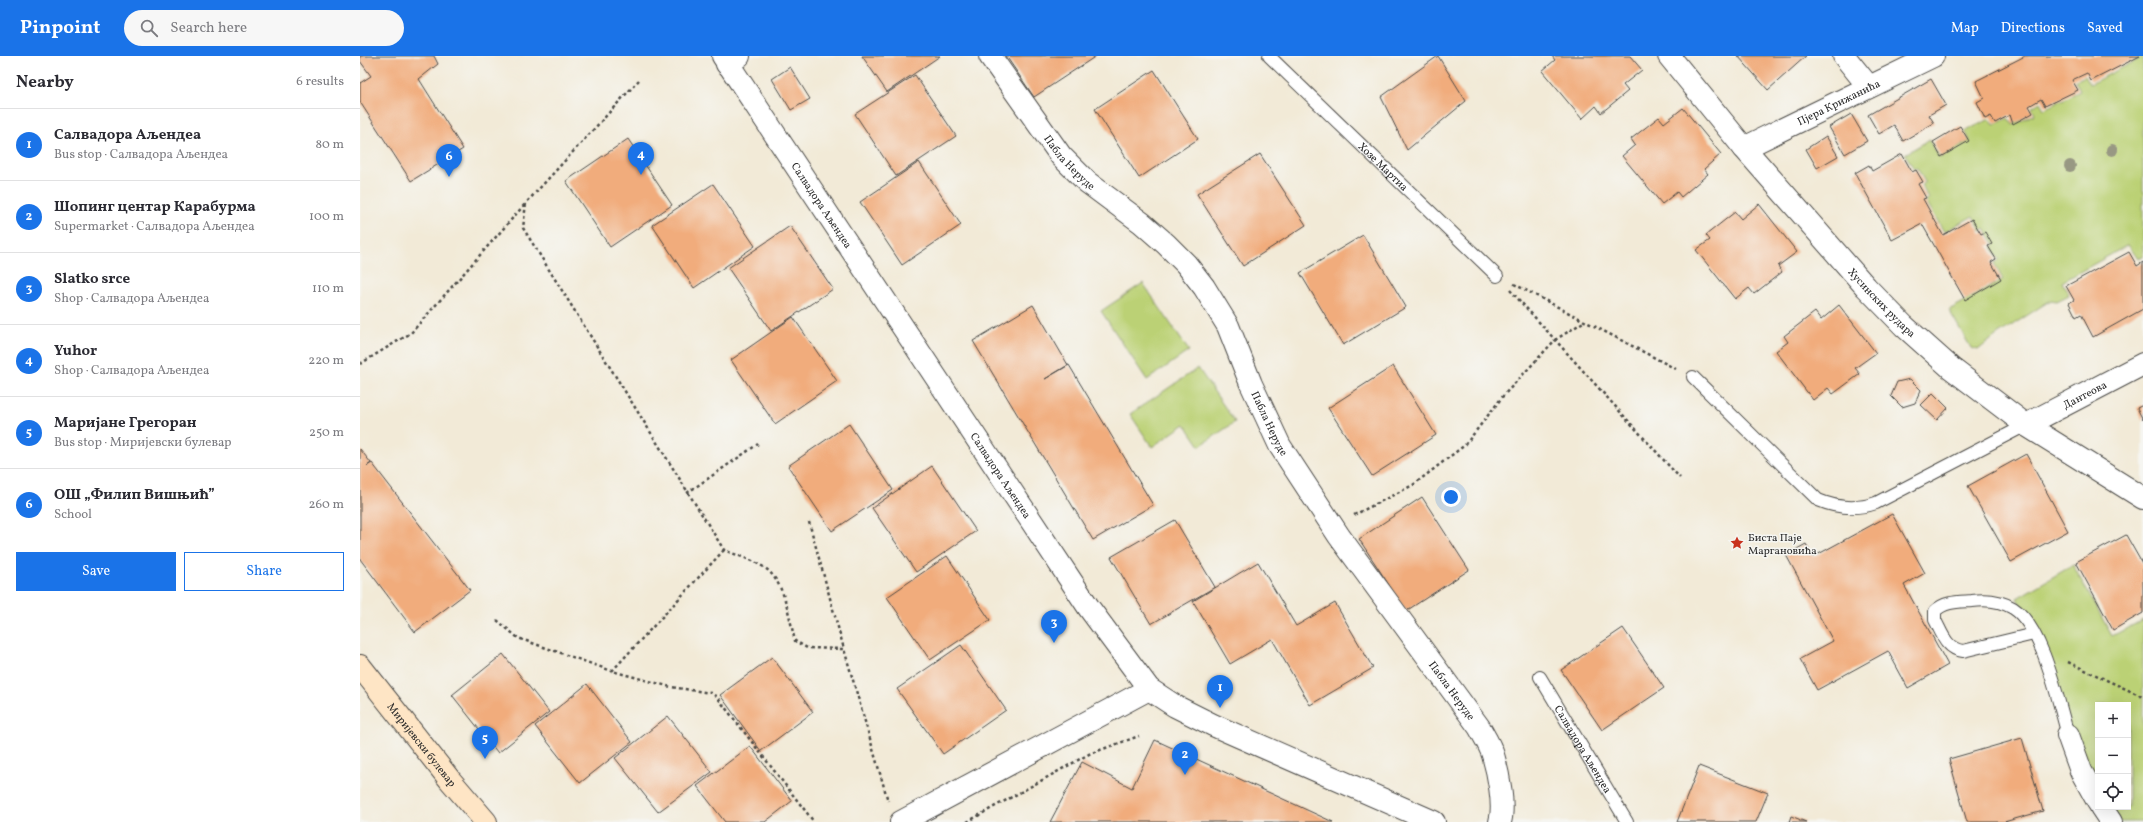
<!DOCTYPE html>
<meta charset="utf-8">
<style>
:root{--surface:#fff;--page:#f7f7f7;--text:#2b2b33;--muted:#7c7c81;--line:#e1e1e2;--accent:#1a73e8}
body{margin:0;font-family:Vollkorn,serif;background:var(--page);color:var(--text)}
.controls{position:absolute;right:12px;bottom:12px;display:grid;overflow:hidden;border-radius:0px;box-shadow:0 4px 16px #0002}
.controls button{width:36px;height:36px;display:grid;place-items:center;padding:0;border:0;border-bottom:1px solid var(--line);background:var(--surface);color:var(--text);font:20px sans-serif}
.you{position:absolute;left:1091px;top:441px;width:14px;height:14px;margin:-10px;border:3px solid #fff;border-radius:50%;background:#1a73e8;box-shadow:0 0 0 6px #1a73e833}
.badge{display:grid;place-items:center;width:26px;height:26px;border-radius:50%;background:var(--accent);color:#fff;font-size:13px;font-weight:700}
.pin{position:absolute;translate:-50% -33px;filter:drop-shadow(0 1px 2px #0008)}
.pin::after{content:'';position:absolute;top:21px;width:14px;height:12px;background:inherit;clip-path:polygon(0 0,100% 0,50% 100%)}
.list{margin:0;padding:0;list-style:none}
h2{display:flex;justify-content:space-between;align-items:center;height:52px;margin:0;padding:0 16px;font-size:17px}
h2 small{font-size:13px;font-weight:400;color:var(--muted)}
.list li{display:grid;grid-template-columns:26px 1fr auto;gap:12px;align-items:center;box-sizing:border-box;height:72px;padding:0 16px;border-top:1px solid var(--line)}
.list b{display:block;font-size:15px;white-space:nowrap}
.list p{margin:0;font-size:13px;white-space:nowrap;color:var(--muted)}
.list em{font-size:13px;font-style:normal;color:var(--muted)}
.actions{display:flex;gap:8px;padding:12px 16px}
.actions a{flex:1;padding:9px 0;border:1px solid var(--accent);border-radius:0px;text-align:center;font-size:14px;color:var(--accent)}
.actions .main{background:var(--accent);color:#fff}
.icon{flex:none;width:22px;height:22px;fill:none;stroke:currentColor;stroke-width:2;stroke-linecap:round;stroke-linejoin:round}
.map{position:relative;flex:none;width:1783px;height:766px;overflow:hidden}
header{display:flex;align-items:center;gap:24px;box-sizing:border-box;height:56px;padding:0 20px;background:var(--accent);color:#fff}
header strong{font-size:19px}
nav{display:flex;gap:22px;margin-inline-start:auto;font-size:14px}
.search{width:280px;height:36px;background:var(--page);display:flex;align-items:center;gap:10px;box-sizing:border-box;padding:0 14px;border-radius:22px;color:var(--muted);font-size:15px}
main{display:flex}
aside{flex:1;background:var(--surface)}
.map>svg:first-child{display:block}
</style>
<header>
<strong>Pinpoint</strong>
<div class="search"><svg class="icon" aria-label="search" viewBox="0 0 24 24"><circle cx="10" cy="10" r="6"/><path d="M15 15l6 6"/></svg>Search here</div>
<nav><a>Map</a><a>Directions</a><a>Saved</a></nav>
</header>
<main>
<aside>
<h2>Nearby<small>6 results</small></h2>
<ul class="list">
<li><span class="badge">1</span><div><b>Салвадора Аљендеа</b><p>Bus stop · Салвадора Аљендеа</p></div><em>80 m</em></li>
<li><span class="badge">2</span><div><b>Шопинг центар Карабурма</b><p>Supermarket · Салвадора Аљендеа</p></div><em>100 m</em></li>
<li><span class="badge">3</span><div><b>Slatko srce</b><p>Shop · Салвадора Аљендеа</p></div><em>110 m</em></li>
<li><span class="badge">4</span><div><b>Yuhor</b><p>Shop · Салвадора Аљендеа</p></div><em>220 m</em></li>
<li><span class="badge">5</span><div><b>Маријане Грегоран</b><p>Bus stop · Миријевски булевар</p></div><em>250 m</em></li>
<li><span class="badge">6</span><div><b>ОШ „Филип Вишњић”</b><p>School</p></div><em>260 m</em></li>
</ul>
<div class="actions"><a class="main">Save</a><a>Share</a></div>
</aside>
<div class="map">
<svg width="1783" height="766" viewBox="0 0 1783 766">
<rect width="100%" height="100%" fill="#f6f6f2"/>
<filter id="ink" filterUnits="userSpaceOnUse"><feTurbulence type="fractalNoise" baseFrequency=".025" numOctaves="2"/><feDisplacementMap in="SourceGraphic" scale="8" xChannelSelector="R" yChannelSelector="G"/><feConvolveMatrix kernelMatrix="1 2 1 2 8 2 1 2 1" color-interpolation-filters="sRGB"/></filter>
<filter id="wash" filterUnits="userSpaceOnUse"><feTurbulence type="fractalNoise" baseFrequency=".012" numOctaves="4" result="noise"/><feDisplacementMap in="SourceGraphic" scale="16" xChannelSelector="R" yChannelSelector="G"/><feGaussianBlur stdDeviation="0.9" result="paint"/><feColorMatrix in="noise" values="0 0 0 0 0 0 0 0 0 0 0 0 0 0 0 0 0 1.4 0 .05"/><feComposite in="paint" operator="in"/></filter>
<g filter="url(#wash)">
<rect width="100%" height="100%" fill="#f2ead7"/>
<!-- green -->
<path fill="#bbd175" stroke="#737e50" d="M1783 1V200L1778 203 1768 189 1702 226 1709 239 1697 245 1691 244 1637 279 1618 294 1611 292 1589 254 1643 224 1634 207 1639 204 1632 191 1635 189 1625 173 1621 175 1613 160 1584 176 1566 145 1569 143 1561 129 1565 126 1557 112 1554 113 1545 98 1569 84 1580 102 1610 85 1605 75 1630 63 1634 69 1648 62 1653 69 1675 58 1672 51 1680 46 1684 53 1720 35 1715 25 1725 20 1730 28Z
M783 227 829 295 787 324 741 255Z
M838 312 875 366 840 390 825 368 792 391 770 358Z
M1713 509 1752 580 1783 564V766H1751L1741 751H1768V649H1738V746L1672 574 1657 542Z"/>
<g id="blocks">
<!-- building -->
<path fill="#f1ac7b" d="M0 0H74L78 8 59 23 103 93 51 125 0 46V27L11 20 0 5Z
M502 0H580L527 36Z
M646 0H736L674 41Z
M1078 0 1106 45 1047 94 1021 41Z
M1192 0H1270L1282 14 1263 29 1268 35 1241 57 1236 50 1222 63 1182 15 1195 4Z
M1378 0H1446L1408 34Z
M1665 0H1780L1731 25 1727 17 1712 24 1718 34 1685 50 1681 43 1669 50 1673 57 1653 68 1650 59 1635 67 1631 60 1625 63 1617 46 1624 42 1616 25Z
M430 11 450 43 431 54 412 23Z
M794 14 838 83 779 122 735 53Z
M555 19 596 80 536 120 495 58Z
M1571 23 1586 49 1569 59 1574 67 1543 85 1534 69 1519 78 1508 59Z
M1323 52 1361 98 1344 113 1348 118 1321 141 1317 136 1302 148 1262 100 1275 89 1271 83 1299 61 1304 67Z
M1491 58 1507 85 1485 98 1469 71Z
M1600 70 1609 85 1581 101 1573 86Z
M1466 80 1478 100 1457 112 1446 93Z
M268 83 312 149 250 191 206 125Z
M900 98 946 169 883 210 837 138Z
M1542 98 1552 116 1556 114 1563 126 1558 128 1566 142 1563 143 1583 179 1612 163 1621 178 1625 176 1632 188 1628 190 1636 203 1631 206 1641 223 1605 244 1562 168 1532 184 1495 117 1509 109 1512 115Z
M559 106 601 169 542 209 500 146Z
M353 128 395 190 334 232 292 169Z
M1399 148 1437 196 1418 210 1422 216 1394 238 1389 232 1375 243 1336 194 1350 184 1346 179 1375 156 1381 163Z
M430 170 473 233 411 275 368 212Z
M1003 179 1046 251 983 289 940 217Z
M1769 196 1777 210 1783 206V253L1733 281 1721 258 1716 261 1709 247 1714 244 1706 230Z
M673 249 708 309 685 323 709 309 793 449 733 484 613 285Z
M1479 249 1516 297 1495 312 1500 318 1473 338 1468 332 1453 344 1416 295 1428 286 1424 280 1455 256 1461 264Z
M433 261 477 325 415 368 371 304Z
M1033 310 1076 379 1012 420 968 352Z
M1550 323 1561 334 1555 347 1542 351 1531 340 1537 326Z
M1573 337 1588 352 1577 364 1561 349Z
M1783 349V364L1777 352Z
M489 368 533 434 472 475 428 410Z
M0 393 11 407 7 410 12 407 110 534 55 576 0 503Z
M1666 398 1708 475 1651 506 1608 430Z
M572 410 616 475 556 516 512 452Z
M1062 441 1109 514 1046 555 999 483Z
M1532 458 1565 517 1544 529 1588 609 1548 632 1528 595 1457 634 1440 603 1473 585 1426 499 1446 488 1453 501Z
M815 464 855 531 791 568 751 501Z
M1766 479 1783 509V557L1753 574 1716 506Z
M587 500 630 564 570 604 527 541Z
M898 506 936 570 975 547 1013 612 950 649 912 583 870 608 833 545Z
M1263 572 1304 632 1242 674 1201 614Z
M601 589 646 654 583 698 537 633Z
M143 598 189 656 138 697 92 639Z
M412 601 453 656 401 695 360 639Z
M227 628 272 686 220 727 175 670Z
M308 660 352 716 298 756 255 702Z
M1662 682 1683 755 1644 766H1607L1589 703Z
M795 684 973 766H690L722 706 772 732Z
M390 690 432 745 405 766H365L337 730Z
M1339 710 1408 737 1396 766H1317Z
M1431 760 1446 766H1429Z"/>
</g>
</g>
<g filter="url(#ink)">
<use href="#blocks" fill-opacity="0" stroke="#494845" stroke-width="1"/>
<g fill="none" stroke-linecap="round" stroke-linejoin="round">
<!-- service casing -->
<g stroke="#494845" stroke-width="14">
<g id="service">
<path id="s1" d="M909 0 1137 220"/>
<path d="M1333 321 1458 444C1477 452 1496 454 1516 447L1666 369"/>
<path d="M1674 578 1603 595C1586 593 1582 577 1575 564V555C1585 545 1599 546 1612 545 1627 543 1640 544 1653 552 1683 571 1698 645 1708 679"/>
<path id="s2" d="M1180 621 1267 766"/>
</g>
</g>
<!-- minor casing -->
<g stroke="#494845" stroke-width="24">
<g id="minor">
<path id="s3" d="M630 0 701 100 727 126 782 167 806 188 826 208 844 231 868 270 891 328 920 390 979 480 1119 671C1124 680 1130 689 1133 699 1138 716 1145 749 1140 766"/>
<path id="s4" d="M1309 0 1384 92 1506 231 1544 270 1591 312 1666 369 1783 442"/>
<path d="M1484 0 1509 31"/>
<path d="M367 8 379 0"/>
<path id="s5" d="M1384 92 1573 0"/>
<path id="s6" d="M1666 369 1783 308"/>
<path d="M1708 679 1721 715 1738 746"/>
<path d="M1741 751 1751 766"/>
</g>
</g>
<!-- tertiary casing -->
<g stroke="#494845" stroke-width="24">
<g id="tertiary">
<path id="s7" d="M363 0 729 552 789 633 815 650 853 669 1074 766"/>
<path d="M541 766 789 633"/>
</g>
</g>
<!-- secondary casing -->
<g stroke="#494845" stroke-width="24">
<g id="secondary">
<path id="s8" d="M0 610 90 724 126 766"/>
</g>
</g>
<!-- path -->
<path stroke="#494845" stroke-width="2.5" stroke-dasharray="3 3" stroke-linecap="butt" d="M279 24 166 147 163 172 364 494C376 499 390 503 402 510 425 523 429 562 435 585L447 592 484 593 528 745
M1154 228 1316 313
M1150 234 1320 422
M0 308 51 277 166 147
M327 437 398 388
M994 459 1053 429 1105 389 1143 340 1195 284 1225 265
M449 466 484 593
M364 494 252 615 311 631 351 637 357 641 454 766
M137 564 158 582 252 615
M1708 606 1783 641
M607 766 729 698 779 680"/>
<!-- service -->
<use href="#service" stroke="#fff" stroke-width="12"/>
<!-- minor -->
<use href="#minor" stroke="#fff" stroke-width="22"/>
<!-- tertiary -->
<use href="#tertiary" stroke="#fff" stroke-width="22"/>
<!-- secondary -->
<use href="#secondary" stroke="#fee5c5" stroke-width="22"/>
</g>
<!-- trees -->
<g fill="#989883">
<circle cx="1752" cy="94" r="6"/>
<circle cx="1710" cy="110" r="6"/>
</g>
</g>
<!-- icons -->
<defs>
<g id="sight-bare" transform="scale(1.08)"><path d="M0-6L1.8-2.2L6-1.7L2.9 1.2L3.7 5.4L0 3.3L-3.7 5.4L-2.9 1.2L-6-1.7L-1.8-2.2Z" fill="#c8321e" stroke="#f6f6f2" stroke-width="2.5" paint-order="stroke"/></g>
</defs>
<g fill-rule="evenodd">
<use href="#sight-bare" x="1377" y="487"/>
</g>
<g text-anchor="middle" stroke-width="3" stroke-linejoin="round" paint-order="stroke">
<!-- street labels -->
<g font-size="11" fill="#2b2b2b" stroke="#f6f6f2">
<text dy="4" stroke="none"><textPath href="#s5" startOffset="105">Пјера Крижанића</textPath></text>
<text dy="4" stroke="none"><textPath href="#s3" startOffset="133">Пабла Неруде</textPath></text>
<text dy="4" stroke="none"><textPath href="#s1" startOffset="159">Хозе Мартиа</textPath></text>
<text dy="4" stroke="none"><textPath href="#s7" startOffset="179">Салвадора Аљендеа</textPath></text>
<text dy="4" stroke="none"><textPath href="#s4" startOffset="326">Хусинских рудара</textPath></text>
<text dy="4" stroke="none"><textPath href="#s6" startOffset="66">Дантеова</textPath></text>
<text dy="4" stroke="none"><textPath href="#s3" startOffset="469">Пабла Неруде</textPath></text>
<text dy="4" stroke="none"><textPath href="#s7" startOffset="503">Салвадора Аљендеа</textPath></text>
<text dy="4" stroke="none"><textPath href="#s3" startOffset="793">Пабла Неруде</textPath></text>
<text dy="4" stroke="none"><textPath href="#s8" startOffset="100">Миријевски булевар</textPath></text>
<text dy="4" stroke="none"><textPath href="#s2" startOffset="84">Салвадора Аљендеа</textPath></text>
</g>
<!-- poi labels -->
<g font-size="11" fill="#2b2b2b" stroke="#f6f6f2" text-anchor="start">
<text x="1388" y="485">Биста Паје<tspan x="1388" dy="13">Маргановића</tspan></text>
</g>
</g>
</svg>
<div class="controls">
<button>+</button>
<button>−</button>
<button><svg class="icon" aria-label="locate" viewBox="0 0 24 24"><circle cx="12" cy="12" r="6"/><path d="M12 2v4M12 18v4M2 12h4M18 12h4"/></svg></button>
</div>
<div class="you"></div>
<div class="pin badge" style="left:860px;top:652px">1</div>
<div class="pin badge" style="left:825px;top:719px">2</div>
<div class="pin badge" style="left:694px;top:587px">3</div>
<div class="pin badge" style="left:281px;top:119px">4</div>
<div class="pin badge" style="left:125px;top:703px">5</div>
<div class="pin badge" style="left:89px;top:121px">6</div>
</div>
</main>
